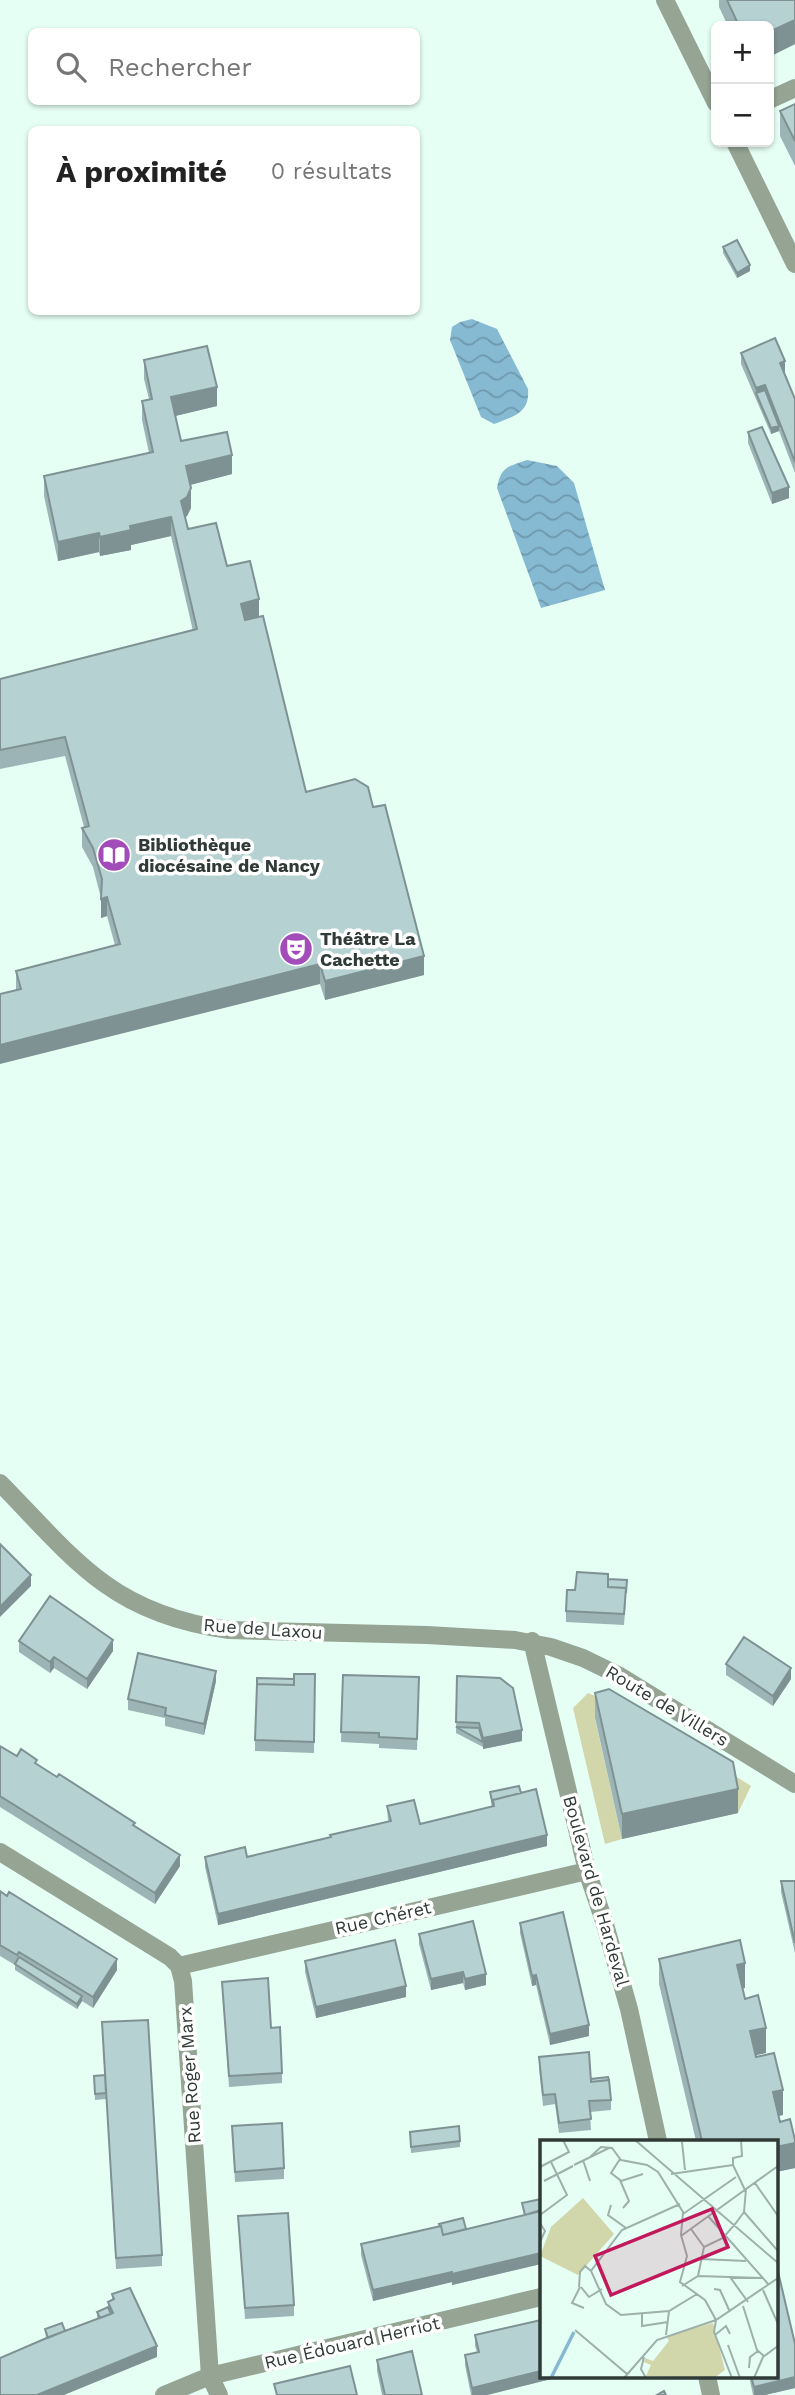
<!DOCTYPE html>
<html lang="fr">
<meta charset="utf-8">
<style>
:root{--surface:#fff;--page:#f2f2f2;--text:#222;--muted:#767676;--line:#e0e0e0}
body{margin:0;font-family:"Work Sans",sans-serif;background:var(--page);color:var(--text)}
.controls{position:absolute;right:21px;top:21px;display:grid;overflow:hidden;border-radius:10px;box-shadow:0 2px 5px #0004}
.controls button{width:63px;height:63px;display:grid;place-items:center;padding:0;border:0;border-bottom:2px solid var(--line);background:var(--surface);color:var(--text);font:35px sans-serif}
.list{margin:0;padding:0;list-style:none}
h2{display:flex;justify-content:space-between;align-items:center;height:91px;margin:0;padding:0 28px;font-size:30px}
h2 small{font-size:23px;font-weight:400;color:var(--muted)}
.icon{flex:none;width:38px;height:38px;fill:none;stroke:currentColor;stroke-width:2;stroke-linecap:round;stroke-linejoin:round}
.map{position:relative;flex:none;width:795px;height:2395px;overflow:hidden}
.search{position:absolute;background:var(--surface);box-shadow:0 2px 5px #0004;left:28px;top:28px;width:392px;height:77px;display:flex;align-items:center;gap:18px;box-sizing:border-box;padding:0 24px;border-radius:10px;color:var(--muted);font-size:26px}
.panel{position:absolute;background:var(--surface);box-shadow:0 2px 5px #0004;left:28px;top:126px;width:392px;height:189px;border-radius:10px}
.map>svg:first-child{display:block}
</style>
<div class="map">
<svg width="795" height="2395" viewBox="0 0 795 2395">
<defs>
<pattern id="water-waves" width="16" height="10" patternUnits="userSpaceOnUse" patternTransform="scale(1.75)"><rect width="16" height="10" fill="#86bad3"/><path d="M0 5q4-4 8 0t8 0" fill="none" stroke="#6e98ac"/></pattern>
</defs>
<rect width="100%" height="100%" fill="#e6fff5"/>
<!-- grass -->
<path fill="#d2d6ab" d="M588 1693 639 1715 751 1786 738 1813 733 1787 595 1719 622 1839 605 1844 573 1708Z"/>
<!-- water -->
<path fill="url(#water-waves)" d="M472 319 497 329 528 389C530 413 514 416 494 424L481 417 450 340 452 327 460 322Z
M527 460 557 466 574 483 605 590 541 608 497 488C501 466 508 467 527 460Z"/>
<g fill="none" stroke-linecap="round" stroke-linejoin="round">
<!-- minor -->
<path stroke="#95a493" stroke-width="18" d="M665 0 716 103
M769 100 795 88
M735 142 795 264
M0 1483C34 1517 66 1556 105 1584 141 1610 185 1624 229 1630L427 1635 515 1640 551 1647 583 1658 618 1675 795 1784
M532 1641 587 1871 604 1921 629 2009 658 2141
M0 1852 170 1957 179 1966 183 1981 210 2376 219 2395
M179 1966 587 1871
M707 2376 711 2395
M164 2395 210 2376 541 2297"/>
</g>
<!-- wall -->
<path fill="#9cb4b5" d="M719 0H795V44L769 57V26H728L719 7Z
M795 104V166L780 136V111Z
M723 247 750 271 737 278 723 253Z
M741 353 785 372H784L795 399V473L779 431 771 434 741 364Z
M144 360 217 406 175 416 181 441 232 474 190 485 191 508 187 516 185 518 188 529 227 566 259 617 306 792 373 807 424 975 325 1000 320 984 16 990V971L115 945 107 916 101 918V898L93 867 82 847V828L84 827 65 756 0 769V679L193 631 171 536 131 545V550L100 556 99 552 58 561 44 496V476L149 453 142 420V401L149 399 144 379Z
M748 432 789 498 772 504 748 443Z
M608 1579 626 1599 624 1625 566 1622V1611Z
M19 1641 113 1651 87 1689 54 1668 50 1673 19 1652Z
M726 1664 791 1679 773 1706 726 1675Z
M315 1674 314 1753 255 1751V1740L294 1679Z
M343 1675 419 1688 417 1750 379 1748V1744L341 1742Z
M457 1676 522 1741 483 1749V1747L456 1733Z
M216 1681 204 1735 165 1726V1718L128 1710V1699Z
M595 1693 738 1813 622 1839 595 1718Z
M0 1746 17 1756 37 1765 135 1826 180 1866 155 1904 0 1807Z
M490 1792 521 1793 547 1846 218 1925 205 1867V1857H247L330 1837V1835L388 1821 387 1806 420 1824 492 1807Z
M781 1881H795V1953L781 1892Z
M0 1891 117 1970 93 2008 82 2001 77 2009 15 1970V1965L0 1956Z
M520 1923 589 2036 550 2045 536 1985 532 1986 520 1933Z
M419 1934 486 1985 465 1990 463 1983 431 1990 419 1944Z
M659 1959 745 1988H743L745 1999 766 2053 756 2055 783 2115 778 2116 780 2122 795 2140V2168L776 2172V2141H696L659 1984Z
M305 1961 406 1997 316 2018 305 1972Z
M222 1982 282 2073V2083L229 2087Z
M102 2022 162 2255V2266L116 2269 106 2094V2099L95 2100 94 2076 105 2084Z
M539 2057 591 2079 611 2100V2110L590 2112 591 2130 559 2133 555 2104 543 2106 539 2068Z
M232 2126 284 2168V2179L235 2182Z
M410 2137 460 2141V2147L411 2153Z
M541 2199V2264L452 2285V2282L373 2301 361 2255V2244L466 2229 524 2215 522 2203Z
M238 2216 294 2305V2316L245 2319Z
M112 2294 157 2357 46 2339 45 2329 65 2331 97 2319V2312L108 2307V2302L112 2300Z
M475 2335 555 2376V2378L487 2395H471L465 2365V2355L477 2352 475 2346Z
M795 2344V2388L765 2395H753L749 2376H776Z
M377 2360 422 2395H382L377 2371Z"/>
<!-- shaded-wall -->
<path fill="#7f9293" d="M795 20V44L769 57V32Z
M750 265V271L737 278V273Z
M785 361V372L780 374V363Z
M765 385V396L756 393V388Z
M217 387V406L171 417V397Z
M779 426V431L771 434V428Z
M232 455V474L186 486V466Z
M789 487V498L772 504V493Z
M191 488V508L187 516 181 520V501Z
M171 517V536L131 545V550L100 556V537L130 526Z
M99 533V552L58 561V542Z
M259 599V618L241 623V604Z
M107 897V916L101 918V899Z
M424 956V975L325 1000V981Z
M320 964V984L0 1064V1045Z
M31 1575V1586L0 1617V1607Z
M113 1640V1651L87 1689V1679Z
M54 1657V1668L50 1673V1662Z
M791 1668V1679L773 1706V1696Z
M216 1671V1681L204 1735V1724Z
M522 1730V1741L483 1749V1738Z
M738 1789V1813L622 1839V1814Z
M547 1835V1846L218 1925V1914Z
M180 1855V1866L155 1904V1893Z
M117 1959V1970L93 2008V1997Z
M745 1963V1988L737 1990V1965Z
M463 1972V1983L431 1990V1979Z
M486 1974V1985L465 1990V1979Z
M536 1975V1985L532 1986V1976Z
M406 1986V1997L316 2018V2007Z
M82 1996V2001L77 2009V2004Z
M589 2025V2036L550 2045V2034Z
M766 2028V2053L750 2056V2031Z
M783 2090V2115L773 2117V2092Z
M795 2143V2168L776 2172V2147Z
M541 2253V2264L452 2285V2274Z
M452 2272V2282L373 2301V2290Z
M157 2346V2357L64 2395H37Z
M541 2371V2376H555V2378L487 2395H472V2388Z
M795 2377V2388L765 2395H754V2387Z"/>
<!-- building -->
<path fill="#b5d1d2" stroke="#7f9293" stroke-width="2" d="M727 0H795V20L769 32V26H739Z
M795 104V141L780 111Z
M737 240 750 265 737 273 723 247Z
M775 338 785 361 780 363 795 399V462L765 385 756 388 741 353Z
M207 346 217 387 171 397 181 441 227 432 232 455 186 466 191 488 187 497 181 501 188 529 216 523 227 566 250 561 259 599 241 604 245 620 263 616 306 792 355 779 368 787 373 807 385 805 424 956 325 981 320 964 0 1045V994L21 989 16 971 120 944 107 897 101 899 102 879 93 848 82 828 89 826 65 737 0 750V679L197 629 171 517 130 526 131 530 100 537 99 533 58 542 44 476 153 452 142 401 152 399 144 360Z
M765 390 779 426 771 428 756 393Z
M762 427 789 487 772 493 748 432Z
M0 1544 31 1575 0 1607Z
M577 1572 608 1574V1587L626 1588 624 1614 566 1611 567 1590H575Z
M608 1579 627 1580 626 1593V1588L608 1587Z
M50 1596 113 1640 87 1679 54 1657 50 1662 19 1641Z
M744 1637 791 1668 773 1696 726 1664Z
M138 1653 216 1671 204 1724 165 1715 166 1708 128 1699Z
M294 1674H315L314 1742 255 1740 257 1684 294 1685Z
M343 1675 419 1677 417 1739 379 1737V1733L341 1732Z
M457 1676 500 1678 513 1688 522 1730 483 1738 479 1723 456 1722Z
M257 1678 294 1679V1685L257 1684Z
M609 1689 733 1762 738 1789 622 1814 595 1693Z
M456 1727 479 1728 483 1742Z
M0 1746 17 1756 21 1749 37 1760 35 1763 57 1777 59 1774 135 1823 133 1825 180 1855 155 1893 0 1796Z
M519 1786 521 1793 493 1800V1805L490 1792Z
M536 1789 547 1835 218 1914 205 1857 245 1847 247 1857 331 1837 330 1835 391 1821 387 1806 414 1800 420 1824 494 1806 493 1800Z
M781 1881H795V1943Z
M0 1891 7 1896 9 1892 117 1959 93 1997 19 1952 17 1955 0 1945Z
M563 1912 589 2025 550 2034 536 1975 532 1976 520 1923Z
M473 1921 486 1974 465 1979 463 1972 431 1979 419 1934Z
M395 1940 406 1986 316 2007 305 1961Z
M740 1940 745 1963 737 1965 745 1999 758 1995 766 2028 750 2031 756 2057 774 2053 783 2090 773 2092 780 2122 790 2119 795 2140V2143L776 2147V2141H702L659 1959Z
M19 1957 82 1996 77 2004 15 1964Z
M268 1978 271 2028 280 2027 282 2073 229 2076 222 1982Z
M148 2020 162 2255 116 2258 102 2022Z
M589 2052 591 2082 609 2080 611 2100 589 2101 591 2119 559 2123 555 2094 543 2095 539 2057Z
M105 2075 106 2093 95 2094 94 2076Z
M608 2077 609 2080 591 2082V2079Z
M282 2123 284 2168 235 2172 232 2126Z
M459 2126 460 2141 411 2147 410 2132Z
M541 2199V2210L525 2215 522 2203Z
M541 2211V2253L452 2274V2272L373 2290 361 2244 441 2226 443 2235Z
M288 2213 294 2305 245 2308 238 2216Z
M463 2218 466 2229 443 2235 441 2226H440L439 2224Z
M776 2263 795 2344V2377L754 2387 751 2376H776Z
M130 2288 157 2346 37 2395H0V2358L49 2337 113 2313 108 2302 114 2299 112 2294Z
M108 2307 111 2314 100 2318 97 2312Z
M541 2320V2371L472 2388 465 2355 479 2352 475 2335Z
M62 2323 65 2331 48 2338 45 2329Z
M412 2351 422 2395H385L377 2360Z
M350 2366 357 2395H277L274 2384Z
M664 2391 666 2395H657Z"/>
<!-- icons -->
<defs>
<g id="library-disc" transform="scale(1.75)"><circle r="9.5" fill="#a14cb9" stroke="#fff"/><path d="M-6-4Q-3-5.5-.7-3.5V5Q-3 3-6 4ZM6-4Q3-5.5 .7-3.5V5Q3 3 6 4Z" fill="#fff"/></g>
<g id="theatre-disc" transform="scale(1.75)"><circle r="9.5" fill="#a14cb9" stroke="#fff"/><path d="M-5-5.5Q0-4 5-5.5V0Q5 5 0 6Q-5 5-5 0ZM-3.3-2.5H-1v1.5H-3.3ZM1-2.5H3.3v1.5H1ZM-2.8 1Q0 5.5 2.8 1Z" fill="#fff"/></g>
</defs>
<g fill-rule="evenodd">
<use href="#library-disc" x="114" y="855"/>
<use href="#theatre-disc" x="296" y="949"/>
</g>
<g text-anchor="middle" stroke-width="7" stroke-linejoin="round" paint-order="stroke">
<!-- poi labels -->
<g font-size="18" font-weight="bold" fill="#303a36" stroke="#fff" text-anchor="start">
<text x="138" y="851">Bibliothèque<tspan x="138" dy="21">diocésaine de Nancy</tspan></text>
<text x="320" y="945">Théâtre La<tspan x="320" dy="21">Cachette</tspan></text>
</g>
<!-- street labels -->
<g font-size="18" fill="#303a36" stroke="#fff">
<text transform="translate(263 1629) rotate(4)" y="6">Rue de Laxou</text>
<text transform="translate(667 1706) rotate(31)" y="6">Route de Villers</text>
<text transform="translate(596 1891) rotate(74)" y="6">Boulevard de Hardeval</text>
<text transform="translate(383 1918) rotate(-13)" y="6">Rue Chéret</text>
<text transform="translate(190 2075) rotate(-94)" y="6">Rue Roger Marx</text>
<text transform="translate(352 2343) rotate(-13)" y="6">Rue Édouard Herriot</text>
</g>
</g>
<!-- overview -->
<g transform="translate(540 2140)">
<rect width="238" height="238" fill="#e6fff5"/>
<path d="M43 58 74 94 38 135 0 116 11 87Z" fill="#d2d6ab"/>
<path d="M173 183 185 230 174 238 106 236 111 225 104 222 105 218 113 221 129 201 126 196Z" fill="#d2d6ab"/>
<path fill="none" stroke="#86bad3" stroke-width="3.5" d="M11 238 34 192"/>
<path fill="none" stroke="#9db0a9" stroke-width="2" d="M95 0 238 123M114 0H154M201 0 202 16 193 18V25L205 50M142 2 145 30M50 17 61 7 72 8 81 20 107 25 118 32 143 72 141 95 147 116 140 142 165 160 176 180M80 19 71 33 80 40 89 61 83 68M43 20 50 41M34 25 69 8M0 27 29 12 23 0M131 34 193 25M4 41 33 26M81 41 103 34M215 43 238 76M140 64 82 90 51 131 66 164 81 175 129 171 157 154M71 65 68 75 86 88M204 72 238 111M143 74 196 37M0 75 27 55 11 22M168 76 229 145M0 83 5 91 0 102M151 89 164 107M141 96 238 26M161 119 206 121M158 136 164 107 183 98 196 83 204 72 206 49M190 137 208 162M142 146 158 136 222 138M39 147 40 132 45 126 51 131M40 147 32 163 44 168M41 147 49 157 62 149M174 149 180 150 190 172M223 150 238 184M203 166 217 210 224 216M102 174V186L128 182M176 180 174 192 192 238M35 190 87 234M126 195 129 171M175 195 186 186 190 194M188 205 200 238M104 217 101 229 106 238M209 228 210 217 218 211M84 238 117 200 176 180 238 138M214 238 223 217 238 206"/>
<path fill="#c2185b" fill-opacity="0.15" stroke="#c2185b" stroke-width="3.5" d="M172 69 188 107 71 155 55 116Z"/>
<rect width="238" height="238" fill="none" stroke="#303a36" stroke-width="3.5"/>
</g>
</svg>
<div class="controls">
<button>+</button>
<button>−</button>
</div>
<div class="search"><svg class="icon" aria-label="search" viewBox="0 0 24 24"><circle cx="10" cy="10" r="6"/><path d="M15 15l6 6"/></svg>Rechercher</div>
<section class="panel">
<h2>À proximité<small>0 résultats</small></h2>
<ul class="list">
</ul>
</section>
</div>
